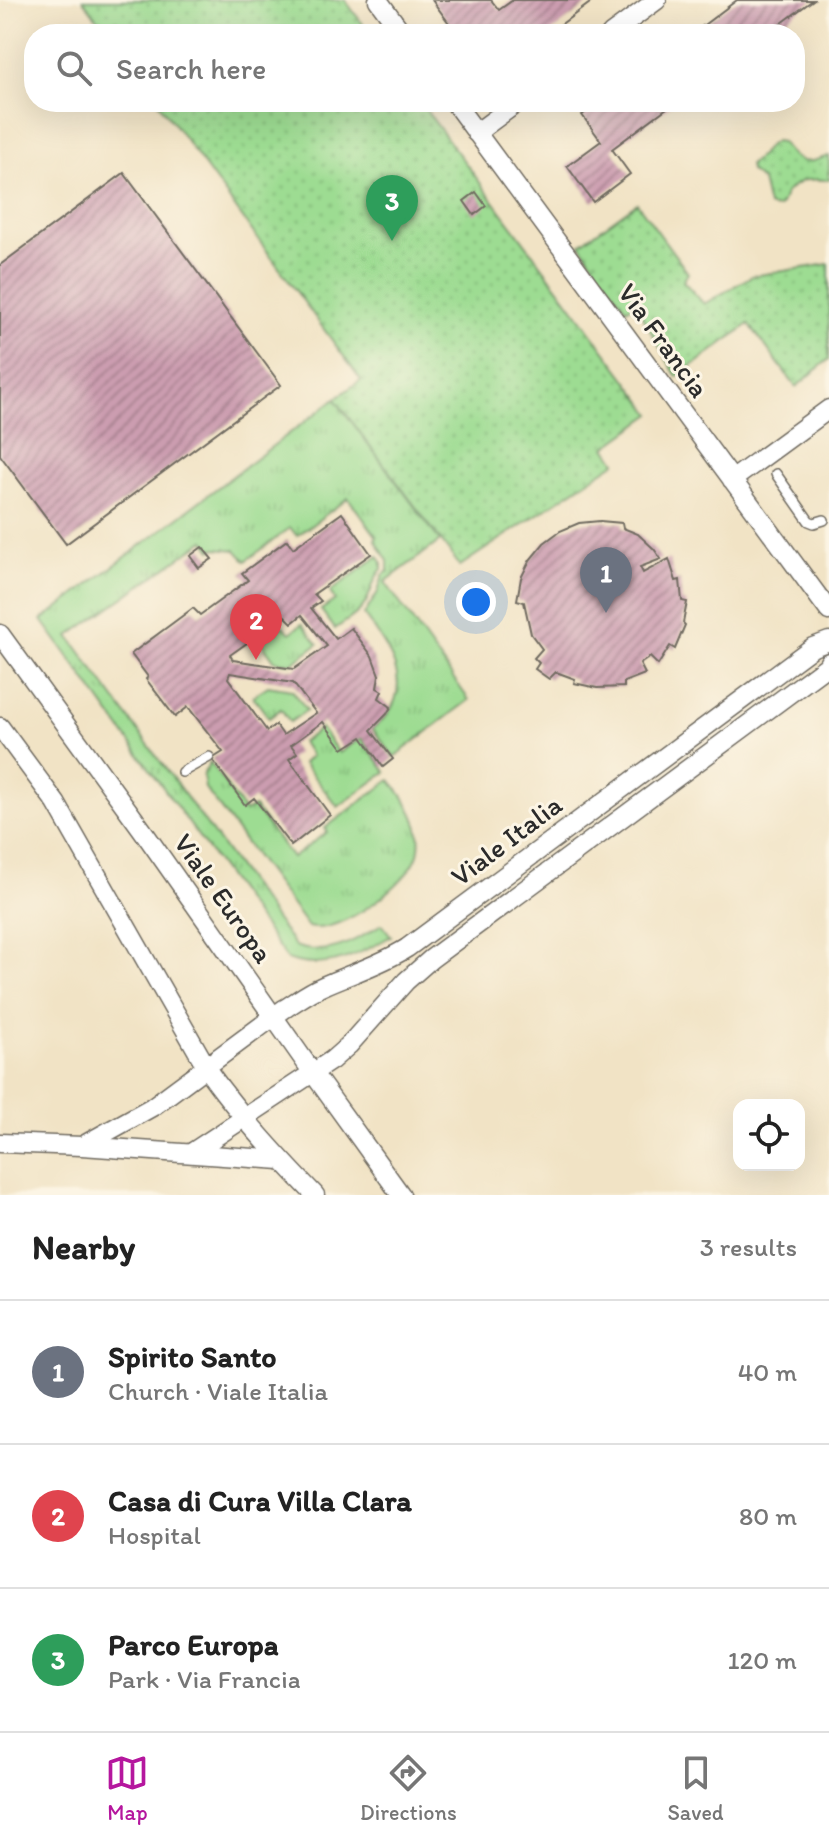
<!DOCTYPE html>
<meta charset="utf-8">
<style>
:root{--surface:#fff;--page:#f6f6f6;--text:#222;--muted:#767676;--line:#e0e0e0;--accent:#b5179e}
body{margin:0;font-family:Itim,sans-serif;background:var(--page);color:var(--text)}
.controls{position:absolute;right:24px;bottom:24px;display:grid;overflow:hidden;border-radius:16px;box-shadow:0 8px 32px #0002}
.controls button{width:72px;height:72px;display:grid;place-items:center;padding:0;border:0;border-bottom:2px solid var(--line);background:var(--surface);color:var(--text);font:40px sans-serif}
.you{position:absolute;left:476px;top:602px;width:28px;height:28px;margin:-20px;border:6px solid #fff;border-radius:50%;background:#1a73e8;box-shadow:0 0 0 12px #1a73e833}
.badge{display:grid;place-items:center;width:52px;height:52px;border-radius:50%;background:var(--accent);color:#fff;font-size:26px;font-weight:700}
.pin{position:absolute;translate:-50% -66px;filter:drop-shadow(0 2px 4px #0008)}
.pin::after{content:'';position:absolute;top:42px;width:28px;height:24px;background:inherit;clip-path:polygon(0 0,100% 0,50% 100%)}
.list{margin:0;padding:0;list-style:none}
h2{display:flex;justify-content:space-between;align-items:center;height:104px;margin:0;padding:0 32px;font-size:34px}
h2 small{font-size:26px;font-weight:400;color:var(--muted)}
.list li{display:grid;grid-template-columns:52px 1fr auto;gap:24px;align-items:center;box-sizing:border-box;height:144px;padding:0 32px;border-top:2px solid var(--line)}
.list b{display:block;font-size:30px;white-space:nowrap}
.list p{margin:0;font-size:26px;white-space:nowrap;color:var(--muted)}
.list em{font-size:26px;font-style:normal;color:var(--muted)}
.icon{flex:none;width:44px;height:44px;fill:none;stroke:currentColor;stroke-width:2;stroke-linecap:round;stroke-linejoin:round}
.map{position:relative;flex:none;width:829px;height:1195px;overflow:hidden}
.search{position:absolute;background:var(--surface);box-shadow:0 8px 32px #0002;left:24px;right:24px;top:24px;height:88px;display:flex;align-items:center;gap:20px;box-sizing:border-box;padding:0 28px;border-radius:32px;color:var(--muted);font-size:30px}
.sheet{height:536px;background:var(--surface)}
nav{display:flex;justify-content:space-around;align-items:center;box-sizing:border-box;height:112px;border-top:2px solid var(--line);background:var(--surface);font-size:22px;color:var(--muted)}
nav a{display:grid;justify-items:center;gap:4px}
nav .on{color:var(--accent)}
.map>svg:first-child{display:block}
</style>
<div class="map">
<svg width="829" height="1195" viewBox="0 0 829 1195">
<defs>
<pattern id="grass-tufts" width="24" height="20" patternUnits="userSpaceOnUse" patternTransform="scale(2)"><rect width="24" height="20" fill="#9ddc92"/><path d="M3 7l-1-3M5 7V3M7 7l1-3M15 17l-1-3M17 17v-4M19 17l1-3" fill="none" stroke="#87bd7e"/></pattern>
<pattern id="park-dots" width="8" height="8" patternUnits="userSpaceOnUse" patternTransform="scale(2)"><rect width="8" height="8" fill="#9ddc92"/><path d="M2 2h.1M6 6h.1" fill="none" stroke="#87bd7e" stroke-width="1.8" stroke-linecap="round"/></pattern>
<pattern id="building-hatch" width="6" height="6" patternUnits="userSpaceOnUse" patternTransform="scale(2)"><rect width="6" height="6" fill="#cc9db0"/><path d="M-1 1l2-2M0 6l6-6M5 7l2-2" fill="none" stroke="#a6808f"/></pattern>
</defs>
<rect width="100%" height="100%" fill="#fcf5e5"/>
<filter id="ink" filterUnits="userSpaceOnUse"><feTurbulence type="fractalNoise" baseFrequency=".0125" numOctaves="2"/><feDisplacementMap in="SourceGraphic" scale="16" xChannelSelector="R" yChannelSelector="G"/><feConvolveMatrix kernelMatrix="1 2 1 2 8 2 1 2 1" color-interpolation-filters="sRGB"/></filter>
<filter id="wash" filterUnits="userSpaceOnUse"><feTurbulence type="fractalNoise" baseFrequency=".006" numOctaves="4" result="noise"/><feDisplacementMap in="SourceGraphic" scale="32" xChannelSelector="R" yChannelSelector="G"/><feGaussianBlur stdDeviation="1.8" result="paint"/><feColorMatrix in="noise" values="0 0 0 0 0 0 0 0 0 0 0 0 0 0 0 0 0 1.4 0 .05"/><feComposite in="paint" operator="in"/></filter>
<g filter="url(#wash)">
<rect width="100%" height="100%" fill="#f1e3c5"/>
<!-- grass -->
<path fill="url(#grass-tufts)" stroke="#64845e" stroke-width="2" d="M335 399 440 541 385 582 469 700 394 757 373 729C377 724 383 720 387 715 414 680 385 644 364 615L378 592 383 575 388 571V561L375 539 377 537 348 498 297 536 290 528 246 561 236 550 216 548 212 550 205 540 69 636 295 946C327 958 356 941 382 924L391 936C359 955 324 973 287 959L42 620Z
M378 556 382 562V569C371 579 372 598 361 609 354 617 343 623 335 629L321 610 335 600 330 592Z
M302 624 318 644 292 663 275 661 261 642 283 626 290 633Z
M268 686 292 690 307 710 290 722 281 709 269 718 253 696Z
M321 728 339 753 361 738 386 772 338 807 303 763 311 756 302 742Z
M210 762 245 812 254 807 292 858 327 832 325 828 390 780C407 800 425 826 418 854 410 883 339 936 308 927L205 788 203 775Z"/>
<!-- park -->
<path fill="url(#park-dots)" stroke="#64845e" stroke-width="2" d="M83 0H345L370 34H108Z
M158 102H420L652 414 606 447 616 462 460 566 335 399 361 380Z
M775 141 781 142C790 154 799 166 816 160 820 159 824 157 829 156V180C820 180 811 178 802 181 796 184 790 188 786 193 780 203 783 211 768 206L762 181 750 171 749 165 761 155 769 145Z
M637 203 688 273 683 281 704 304 752 276 829 264V359L796 387 749 324 677 377 635 304 626 309 580 244Z"/>
<g id="blocks">
<!-- building -->
<path fill="url(#building-hatch)" fill-rule="evenodd" d="M432 0H491L499 10 513 0H594L548 34H457Z
M737 0H813L767 34H692Z
M600 102H675L612 149 630 174 593 202 567 166 601 141 582 115Z
M124 173 281 385 66 544 0 455V265Z
M476 192 486 206 474 215 464 201Z
M342 513 371 554 314 594 321 601 311 608 336 639 351 628 372 656 379 675 377 688 382 691 379 698 391 707 387 714 371 730 393 759 383 767 362 737 343 749 323 722 291 745 297 753 289 759 330 815 291 846 254 798 245 805 212 759 223 752 188 707 175 717 146 679 148 677 131 654 193 608 200 615 248 580 242 573 287 540 293 548ZM302 615 327 646 294 669 233 660 230 655 285 616 292 623ZM230 673 293 683 316 713 283 735 276 725 267 731 228 678Z
M600 521 622 523 623 528 638 534 654 549 661 559 640 567 643 573 669 559 676 581 680 580 682 601 687 602 683 623 685 625 675 649 670 646 658 665 650 657 640 664 645 674 624 682V687L597 688 574 683 575 679 556 672 549 679 535 669 539 663 534 658 542 649 531 634 524 602 517 600 521 578 530 560 544 543 560 531 579 523Z
M202 547 212 559 199 568 190 556Z"/>
</g>
</g>
<g filter="url(#ink)">
<use href="#blocks" fill-opacity="0" stroke="#706b61" stroke-width="2"/>
<g fill="none" stroke-linecap="round" stroke-linejoin="round">
<!-- lane casing -->
<g stroke="#706b61" stroke-width="12">
<path id="lane" d="M776 474 809 521 814 523 824 520
M182 772 209 757"/>
</g>
<!-- street casing -->
<g stroke="#706b61" stroke-width="21">
<path id="street" d="M378 0 403 34
M611 34 657 0
M454 102 829 611
M476 133 518 102
M732 480 829 409
M0 634 143 831 313 1073 401 1195
M0 727 56 803 211 1075C242 1118 278 1157 315 1195
M0 1143 82 1146 281 1160
M82 1146 152 1107 284 1009C297 1001 309 992 323 986 352 973 380 965 407 948L813 647 829 641
M191 1153 332 1060 349 1045 406 981 431 959 827 666 829 662"/>
</g>
<!-- lane -->
<use href="#lane" stroke="#fff" stroke-width="9"/>
<!-- street -->
<use href="#street" stroke="#fff" stroke-width="18"/>
</g>
</g>
<g text-anchor="middle" stroke-width="6" stroke-linejoin="round" paint-order="stroke">
<!-- street labels -->
<g font-size="28" fill="#2b2b2b" stroke="#fcf5e5">
<text transform="translate(664 340) rotate(54)" y="10">Via Francia</text>
<text transform="translate(506 840) rotate(-37)" y="10">Viale Italia</text>
<text transform="translate(224 898) rotate(55)" y="10">Viale Europa</text>
</g>
</g>
</svg>
<div class="controls">
<button><svg class="icon" aria-label="locate" viewBox="0 0 24 24"><circle cx="12" cy="12" r="6"/><path d="M12 2v4M12 18v4M2 12h4M18 12h4"/></svg></button>
</div>
<div class="you"></div>
<div class="pin badge" style="left:606px;top:613px;background:#6b7280">1</div>
<div class="pin badge" style="left:256px;top:660px;background:#e0444e">2</div>
<div class="pin badge" style="left:392px;top:241px;background:#2e9e5b">3</div>
<div class="search"><svg class="icon" aria-label="search" viewBox="0 0 24 24"><circle cx="10" cy="10" r="6"/><path d="M15 15l6 6"/></svg>Search here</div>
</div>
<section class="sheet">
<h2>Nearby<small>3 results</small></h2>
<ul class="list">
<li><span class="badge" style="background:#6b7280">1</span><div><b>Spirito Santo</b><p>Church · Viale Italia</p></div><em>40 m</em></li>
<li><span class="badge" style="background:#e0444e">2</span><div><b>Casa di Cura Villa Clara</b><p>Hospital</p></div><em>80 m</em></li>
<li><span class="badge" style="background:#2e9e5b">3</span><div><b>Parco Europa</b><p>Park · Via Francia</p></div><em>120 m</em></li>
</ul>
</section>
<nav>
<a class="on"><svg class="icon" aria-label="map" viewBox="0 0 24 24"><path d="M3 6l6-2 6 2 6-2v14l-6 2-6-2-6 2zM9 4v14M15 6v14"/></svg>Map</a>
<a><svg class="icon" aria-label="directions" viewBox="0 0 24 24"><path d="M12 3l9 9-9 9-9-9zM9 14v-3h6M13 9l2 2-2 2"/></svg>Directions</a>
<a><svg class="icon" aria-label="saved" viewBox="0 0 24 24"><path d="M7 4h10v16l-5-4-5 4z"/></svg>Saved</a>
</nav>
